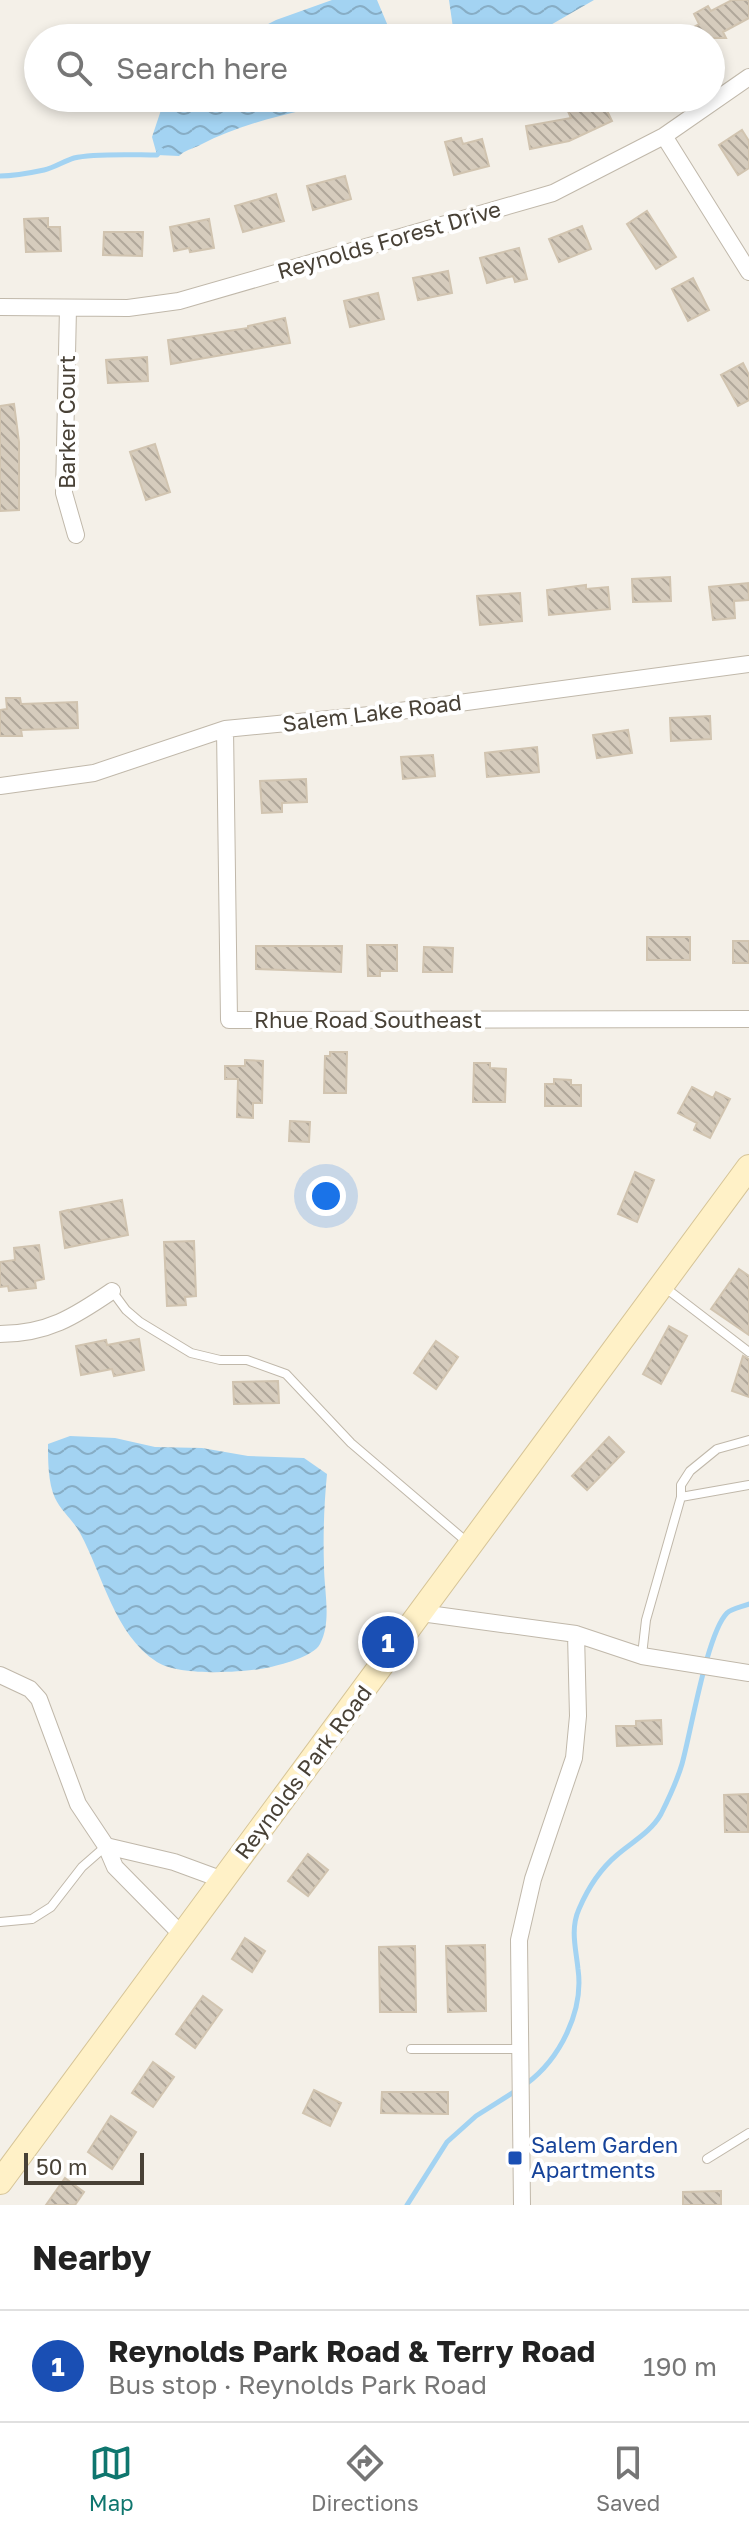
<!DOCTYPE html>
<meta charset="utf-8">
<style>
:root{--surface:#fff;--page:#f6f6f6;--text:#222;--muted:#767676;--line:#e0e0e0;--accent:#0f766e}
body{margin:0;font-family:"Golos Text",sans-serif;background:var(--page);color:var(--text)}
.scale{position:absolute;left:24px;bottom:20px;width:120px;box-sizing:border-box;padding-left:8px;border:4px solid #484136;border-top:0;font-size:22px;line-height:28px;white-space:nowrap;color:#484136;-webkit-text-stroke:6px #fff;paint-order:stroke}
.you{position:absolute;left:326px;top:1196px;width:28px;height:28px;margin:-20px;border:6px solid #fff;border-radius:50%;background:#1a73e8;box-shadow:0 0 0 12px #1a73e833}
.badge{display:grid;place-items:center;width:52px;height:52px;border-radius:50%;background:var(--accent);color:#fff;font-size:26px;font-weight:700}
.pin{position:absolute;translate:-50% -50%;border:4px solid #fff;box-shadow:0 2px 8px #0006}
.list{margin:0;padding:0;list-style:none}
h2{display:flex;justify-content:space-between;align-items:center;height:104px;margin:0;padding:0 32px;font-size:34px}
h2 small{font-size:26px;font-weight:400;color:var(--muted)}
.list li{display:grid;grid-template-columns:52px 1fr auto;gap:24px;align-items:center;box-sizing:border-box;height:112px;padding:0 32px;border-top:2px solid var(--line)}
.list b{display:block;font-size:30px;white-space:nowrap}
.list p{margin:0;font-size:26px;white-space:nowrap;color:var(--muted)}
.list em{font-size:26px;font-style:normal;color:var(--muted)}
.icon{flex:none;width:44px;height:44px;fill:none;stroke:currentColor;stroke-width:2;stroke-linecap:round;stroke-linejoin:round}
.map{position:relative;flex:none;width:749px;height:2205px;overflow:hidden}
.search{position:absolute;background:var(--surface);box-shadow:0 4px 12px #0003;left:24px;right:24px;top:24px;height:88px;display:flex;align-items:center;gap:20px;box-sizing:border-box;padding:0 28px;border-radius:44px;color:var(--muted);font-size:30px}
.sheet{height:216px;background:var(--surface)}
nav{display:flex;justify-content:space-around;align-items:center;box-sizing:border-box;height:112px;border-top:2px solid var(--line);background:var(--surface);font-size:22px;color:var(--muted)}
nav a{display:grid;justify-items:center;gap:4px}
nav .on{color:var(--accent)}
.map>svg:first-child{display:block}
</style>
<div class="map">
<svg width="749" height="2205" viewBox="0 0 749 2205">
<defs>
<pattern id="water-waves" width="16" height="10" patternUnits="userSpaceOnUse" patternTransform="scale(2)"><rect width="16" height="10" fill="#a3d3f2"/><path d="M0 5q4-4 8 0t8 0" fill="none" stroke="#87adc5"/></pattern>
<pattern id="building-back-hatch" width="6" height="6" patternUnits="userSpaceOnUse" patternTransform="scale(2)"><rect width="6" height="6" fill="#d6ccbd"/><path d="M-1 5l2 2M0 0l6 6M5-1l2 2" fill="none" stroke="#b0a79a"/></pattern>
</defs>
<rect width="100%" height="100%" fill="#f4f0e8"/>
<!-- water -->
<path fill="url(#water-waves)" d="M332 0H377L393 38H241L276 20Z
M449 0H594L528 38H457L453 28Z
M165 98H355C302 111 248 120 200 145 192 149 185 150 179 156L157 155 152 137Z
M70 1436 115 1438 155 1447 202 1448 248 1456 304 1458 327 1474C324 1505 323 1535 324 1566 324 1590 332 1622 320 1644 313 1657 280 1665 266 1668 241 1673 178 1676 157 1662 114 1634 103 1575 80 1533 73 1520 61 1511 55 1498 48 1483 48 1460 48 1444Z"/>
<g fill="none" stroke-linecap="round" stroke-linejoin="round">
<!-- stream -->
<path stroke="#a3d3f2" stroke-width="5" d="M0 176C15 176 30 173 44 170 54 168 64 161 74 158 94 153 134 155 157 155L161 150
M526 2084C560 2059 584 2011 578 1969 576 1949 570 1929 579 1909 588 1888 599 1870 617 1855 632 1842 651 1832 661 1814 669 1798 677 1781 682 1764 691 1732 707 1633 727 1613 732 1608 742 1607 749 1604
M407 2205 447 2142 476 2116 517 2090"/>
</g>
<!-- building -->
<path fill="url(#building-back-hatch)" stroke="#d1c4b0" stroke-width="2" d="M732 0H749V18L723 32 726 38H674L699 24 694 14 708 6 711 11Z
M591 98H601L612 121 569 141 530 149 526 126 571 118 567 109Z
M742 130 749 141V168L738 175 719 145Z
M461 138 463 144 482 139 489 166 454 175 445 142Z
M345 176 351 199 313 210 307 186Z
M276 194 284 221 243 232 235 206Z
M647 211 676 257 656 269 627 224Z
M48 218V227H60L61 251 26 252 24 219Z
M209 219 214 248 190 252 189 248 174 251 170 227Z
M582 226 591 249 559 262 549 239Z
M104 232H143L142 256 103 255Z
M519 248 527 279 515 282 513 276 487 283 480 258Z
M448 271 452 293 418 300 413 278Z
M693 278 709 310 688 321 672 289Z
M378 293 384 319 350 327 344 301Z
M285 318 290 343 171 364 168 340 248 328V326Z
M147 357 148 381 108 383 106 360Z
M743 363 749 375V400L738 406 721 375Z
M14 404 19 442V510L0 511V406Z
M155 444 170 492 146 500 130 452Z
M670 577 671 601 633 602 632 579Z
M748 583 749 600 734 601 735 618 713 620 709 587Z
M586 585V589L608 587 610 609 549 615 547 590Z
M520 593 522 621 480 625 477 596Z
M6 698H20L21 704 77 702 78 728 21 730 22 736H0V710L7 709Z
M710 716 711 739 671 741 670 718Z
M628 730 632 753 597 758 593 735Z
M537 747 539 772 487 777 485 753Z
M433 755 435 776 403 779 401 757Z
M306 779 307 802 282 803V812L262 813 260 781Z
M647 937H690V960H647Z
M733 941H749V963H733Z
M367 945H397V971H380V976H368Z
M256 946H342L341 972 256 969Z
M424 947 453 948 452 972H423Z
M330 1052H347L346 1093H324L325 1056H330Z
M245 1060 263 1061 262 1103H253V1118L237 1117 238 1079H225V1066H245Z
M474 1063H490V1068L506 1069 505 1102H473Z
M554 1079 571 1080V1085H581V1106H545V1084H554Z
M692 1087 713 1098 716 1092 730 1099 710 1138 694 1130 697 1123 678 1113Z
M290 1121 310 1122 309 1142 289 1141Z
M635 1172 654 1180 637 1222 618 1214Z
M122 1200 128 1235 65 1248 60 1212 68 1210 69 1213V1210Z
M194 1241 196 1296 185 1297 186 1305 167 1306 164 1242Z
M39 1245 44 1279 35 1281 36 1288 9 1291 8 1286 0 1287V1262L15 1260 14 1248Z
M739 1269 749 1276V1335L711 1309Z
M669 1326 687 1336 661 1384 643 1374Z
M139 1339 144 1370 114 1376 112 1369 81 1375 76 1346 106 1340 107 1345Z
M436 1341 458 1357 436 1389 414 1373Z
M743 1356 749 1359V1397L732 1391Z
M278 1381 279 1403 234 1404 233 1382Z
M609 1437 624 1452 587 1490 572 1476Z
M661 1720 662 1744 617 1746 616 1726H636V1721Z
M748 1794V1832H725L724 1795Z
M308 1854 328 1870 308 1896 288 1881Z
M245 1938 265 1951 252 1972 232 1959Z
M485 1945 486 2011 448 2012 446 1946Z
M415 1946 416 2012H380L379 1947Z
M203 1996 222 2010 195 2048 176 2034Z
M153 2062 174 2077 153 2107 132 2093Z
M314 2090 341 2103 330 2126 303 2113Z
M382 2092H448V2114L381 2113Z
M111 2116 136 2132 112 2169 88 2152Z
M65 2178 84 2192 75 2205H46Z
M721 2191V2205H683V2192Z"/>
<g fill="none" stroke-linecap="round" stroke-linejoin="round">
<!-- lane casing -->
<g stroke="#c0b8aa" stroke-width="10">
<path id="lane" d="M663 1286 749 1352
M112 1291 126 1310 140 1322 191 1353 220 1360H247L286 1374 351 1443 467 1542
M749 1440 717 1449 690 1471 681 1485V1497L749 1485
M642 1655 646 1620 681 1497
M0 1922 32 1919 51 1907 82 1867 106 1846
M411 2049H520
M707 2159 749 2133"/>
</g>
<!-- street casing -->
<g stroke="#c0b8aa" stroke-width="18">
<path id="street" d="M664 136 749 272
M0 307 128 308 179 301 553 193 664 136 749 77
M68 308 64 493 76 535
M225 729 229 1020 749 1019
M0 786 94 773 225 729 370 715 749 664
M0 1334C47 1334 74 1317 112 1291
M421 1613 576 1634 642 1656 749 1673
M0 1675 30 1689 39 1699 78 1804 106 1846 115 1867 182 1935
M106 1846 174 1862 223 1880
M522 2205 519 1940 533 1879 574 1758 578 1716 576 1634"/>
</g>
<!-- secondary casing -->
<g stroke="#d6c497" stroke-width="26">
<path id="secondary" d="M0 2182 749 1167"/>
</g>
<!-- lane -->
<use href="#lane" stroke="#fff" stroke-width="8"/>
<!-- street -->
<use href="#street" stroke="#fff" stroke-width="16"/>
<!-- secondary -->
<use href="#secondary" stroke="#fff1c7" stroke-width="24"/>
</g>
<!-- markers -->
<rect fill="#1a4fb4" stroke="#fff" stroke-width="3" x="507" y="2150" width="16" height="16" rx="4"/>
<g text-anchor="middle" stroke-width="8" stroke-linejoin="round" paint-order="stroke">
<!-- street labels -->
<g font-size="22" fill="#484136" stroke="#fff">
<text transform="translate(389 240) rotate(-16)" y="8">Reynolds Forest Drive</text>
<text transform="translate(67 422) rotate(-90)" y="8">Barker Court</text>
<text transform="translate(372 713) rotate(-7)" y="8">Salem Lake Road</text>
<text x="368" y="1028">Rhue Road Southeast</text>
<text transform="translate(303 1772) rotate(-53)" y="8">Reynolds Park Road</text>
</g>
<!-- transit labels -->
<g font-size="22" fill="#164399" stroke="#fff" text-anchor="start">
<text x="531" y="2153">Salem Garden<tspan x="531" dy="25">Apartments</tspan></text>
</g>
</g>
</svg>
<div class="scale">50 m</div>
<div class="you"></div>
<div class="pin badge" style="left:388px;top:1642px;background:#1a4fb4">1</div>
<div class="search"><svg class="icon" aria-label="search" viewBox="0 0 24 24"><circle cx="10" cy="10" r="6"/><path d="M15 15l6 6"/></svg>Search here</div>
</div>
<section class="sheet">
<h2>Nearby<small></small></h2>
<ul class="list">
<li><span class="badge" style="background:#1a4fb4">1</span><div><b>Reynolds Park Road &amp; Terry Road</b><p>Bus stop · Reynolds Park Road</p></div><em>190 m</em></li>
</ul>
</section>
<nav>
<a class="on"><svg class="icon" aria-label="map" viewBox="0 0 24 24"><path d="M3 6l6-2 6 2 6-2v14l-6 2-6-2-6 2zM9 4v14M15 6v14"/></svg>Map</a>
<a><svg class="icon" aria-label="directions" viewBox="0 0 24 24"><path d="M12 3l9 9-9 9-9-9zM9 14v-3h6M13 9l2 2-2 2"/></svg>Directions</a>
<a><svg class="icon" aria-label="saved" viewBox="0 0 24 24"><path d="M7 4h10v16l-5-4-5 4z"/></svg>Saved</a>
</nav>
